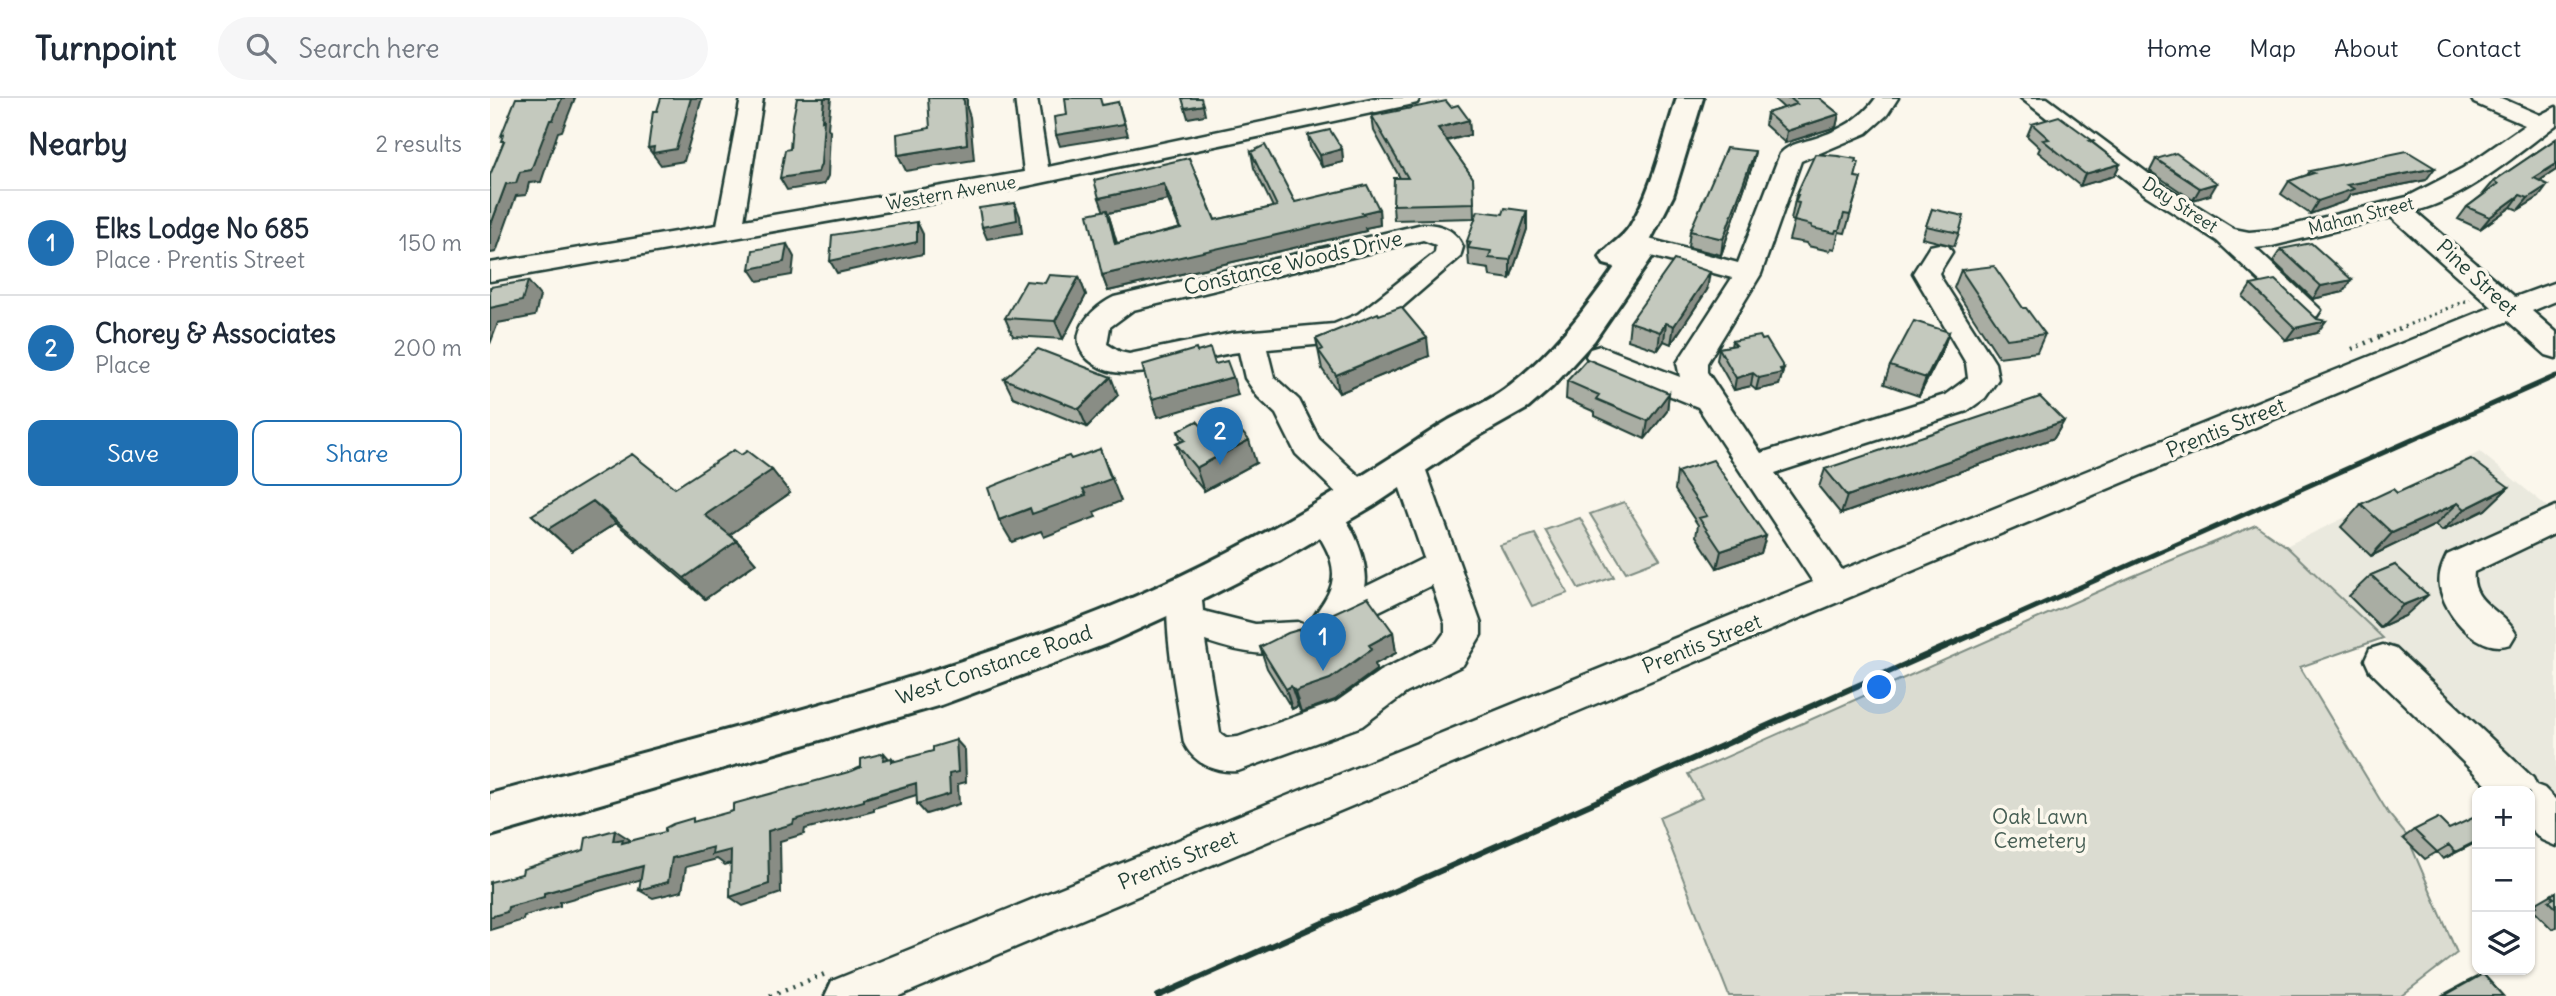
<!DOCTYPE html>
<meta charset="utf-8">
<style>
:root{--surface:#fff;--page:#f6f6f7;--text:#1f2937;--muted:#747a83;--line:#e0e1e3;--accent:#1f6fb2}
body{margin:0;font-family:Delius,sans-serif;background:var(--page);color:var(--text)}
.controls{position:absolute;right:21px;bottom:21px;display:grid;overflow:hidden;border-radius:14px;box-shadow:0 2px 5px #0004}
.controls button{width:63px;height:63px;display:grid;place-items:center;padding:0;border:0;border-bottom:2px solid var(--line);background:var(--surface);color:var(--text);font:35px sans-serif}
.you{position:absolute;left:1390px;top:590px;width:24px;height:24px;margin:-18px;border:5px solid #fff;border-radius:50%;background:#1a73e8;box-shadow:0 0 0 10px #1a73e833}
.badge{display:grid;place-items:center;width:46px;height:46px;border-radius:50%;background:var(--accent);color:#fff;font-size:23px;font-weight:700}
.pin{position:absolute;translate:-50% -58px;filter:drop-shadow(0 2px 4px #0008)}
.pin::after{content:'';position:absolute;top:37px;width:24px;height:21px;background:inherit;clip-path:polygon(0 0,100% 0,50% 100%)}
.list{margin:0;padding:0;list-style:none}
h2{display:flex;justify-content:space-between;align-items:center;height:91px;margin:0;padding:0 28px;font-size:30px}
h2 small{font-size:23px;font-weight:400;color:var(--muted)}
.list li{display:grid;grid-template-columns:46px 1fr auto;gap:21px;align-items:center;box-sizing:border-box;height:105px;padding:0 28px;border-top:2px solid var(--line)}
.list b{display:block;font-size:26px;white-space:nowrap}
.list p{margin:0;font-size:23px;white-space:nowrap;color:var(--muted)}
.list em{font-size:23px;font-style:normal;color:var(--muted)}
.actions{display:flex;gap:14px;padding:21px 28px}
.actions a{flex:1;padding:16px 0;border:2px solid var(--accent);border-radius:14px;text-align:center;font-size:24px;color:var(--accent)}
.actions .main{background:var(--accent);color:#fff}
.icon{flex:none;width:38px;height:38px;fill:none;stroke:currentColor;stroke-width:2;stroke-linecap:round;stroke-linejoin:round}
.map{position:relative;flex:none;width:2066px;height:898px;overflow:hidden}
header{display:flex;align-items:center;gap:42px;box-sizing:border-box;height:98px;padding:0 35px;background:var(--surface);border-bottom:2px solid var(--line)}
header strong{font-size:33px}
nav{display:flex;gap:38px;margin-inline-start:auto;font-size:24px}
.search{width:490px;height:63px;background:var(--page);display:flex;align-items:center;gap:18px;box-sizing:border-box;padding:0 24px;border-radius:38px;color:var(--muted);font-size:26px}
main{display:flex}
aside{flex:1;background:var(--surface)}
.map>svg:first-child{display:block}
</style>
<header>
<strong>Turnpoint</strong>
<div class="search"><svg class="icon" aria-label="search" viewBox="0 0 24 24"><circle cx="10" cy="10" r="6"/><path d="M15 15l6 6"/></svg>Search here</div>
<nav><a>Home</a><a>Map</a><a>About</a><a>Contact</a></nav>
</header>
<main>
<aside>
<h2>Nearby<small>2 results</small></h2>
<ul class="list">
<li><span class="badge">1</span><div><b>Elks Lodge No 685</b><p>Place · Prentis Street</p></div><em>150 m</em></li>
<li><span class="badge">2</span><div><b>Chorey &amp; Associates</b><p>Place</p></div><em>200 m</em></li>
</ul>
<div class="actions"><a class="main">Save</a><a>Share</a></div>
</aside>
<div class="map">
<svg width="2066" height="898" viewBox="0 0 2066 898">
<rect width="100%" height="100%" fill="#fbf7ec"/>
<filter id="ink" filterUnits="userSpaceOnUse"><feTurbulence type="fractalNoise" baseFrequency=".0143" numOctaves="2"/><feDisplacementMap in="SourceGraphic" scale="14" xChannelSelector="R" yChannelSelector="G"/><feConvolveMatrix kernelMatrix="1 2 1 2 8 2 1 2 1" color-interpolation-filters="sRGB"/></filter>
<g filter="url(#ink)">
<!-- built -->
<path fill="#eae9de" d="M1990 354 2066 416V705L1796 448Z"/>
<!-- green -->
<path fill="#dbdcd1" stroke="#7d8c82" stroke-width="2" d="M1134 404 1170 461 1136 474 1100 416Z
M1090 420 1124 479 1089 491 1055 432Z
M1766 427 1796 448 1893 540 1810 569 1898 715 1917 738 1967 855 1911 898H1239L1169 719 1212 700 1198 676 1641 479Z
M1045 436 1078 495 1042 508 1010 447Z"/>
<g fill="none" stroke-linecap="round" stroke-linejoin="round">
<!-- minor casing -->
<g stroke="#1f3d34" stroke-width="5">
<path id="minor" d="M251 0H273L254 122 534 74 525 0H547L558 69 886 0H930L927 5 919 7 518 92 0 183V165L227 127Z
M1386 0H1408L1397 17 1377 35 1311 63 1271 176 1217 265V274L1271 355 1455 297 1478 280 1476 265 1423 175 1440 148 1449 146 1458 148 1462 154 1449 175 1451 180 1505 265 1508 281 1495 300 1477 313 1285 375 1352 472 2002 209 1901 119 1782 148 1765 150 1831 212 1827 218 1817 221 1807 218 1727 143 1657 98 1531 0H1557L1675 88 1744 131 1759 134 1782 132 1917 99 1973 70 2035 27 1984 5 1981 0H2011L2050 17 2066 9V27C2024 58 1977 100 1925 113L2025 199 2066 184V203L2042 213 2066 234V260L2056 257 2018 223 409 898H335L342 883 1323 484 1208 309 1100 265 1096 258 1100 251 1110 248 1190 279 1187 265 1242 180 1135 151 1131 145 1135 139 1144 137 1248 165 1290 56C1299 46 1313 44 1326 40 1350 32 1371 21 1386 0Z
M933 126C951 126 966 132 973 149L970 159 888 230 848 245 777 251 784 279 809 302 829 341 881 389 886 398 881 407 870 410 859 407 806 356 786 316 768 299 755 280 749 254C710 258 647 287 611 270 569 249 593 214 624 199ZM933 142 946 147 945 155 868 216 844 226 742 235 639 256 630 254 617 246 620 229 643 212Z
M918 355 929 359 934 367 991 526V537L973 567 916 595 872 628 748 673C726 675 704 666 694 645 689 610 668 511 682 483L694 479 706 483 711 493 713 513 765 526 808 524 820 529 826 539 820 549C784 562 751 555 715 543L730 635 737 640 748 639 846 604 890 573 947 545 955 534V526L942 487 838 538 826 534 821 524C826 514 833 506 838 496 853 467 831 443 818 419L822 410C830 408 836 405 844 410 862 420 880 469 875 489L934 460 902 367 907 359Z
M2066 408V435L1984 474C1980 506 2014 512 2026 536L2020 546C1990 557 1955 518 1950 489 1948 477 1952 467 1957 457Z
M1893 547 1906 551 2043 680 2046 687 2054 690 2066 702V748L2052 742 2040 730V693H2003L1880 573 1875 562 1880 551Z"/>
</g>
<!-- major casing -->
<g stroke="#1f3d34" stroke-width="6">
<path id="major" d="M1187 0H1213L1183 98 1159 145 1162 159 1104 243 1062 289 1038 310 985 340 883 408 791 462 708 504 616 546 451 607 0 738V696C196 642 395 595 585 523 699 480 809 419 911 353 927 343 943 331 959 322 978 312 997 304 1015 291 1059 258 1094 214 1125 169L1114 166 1110 159C1118 147 1132 141 1140 128 1163 90 1173 42 1187 0Z"/>
</g>
<!-- path-far2 -->
<path stroke="#1f3d34" stroke-width="3.5" stroke-dasharray="2 4.5" stroke-linecap="butt" d="M1890 239 1980 201"/>
<!-- path-far1 -->
<path stroke="#1f3d34" stroke-width="4.5" stroke-dasharray="2 5" stroke-linecap="butt" d="M1862 251 1894 237"/>
<!-- path -->
<path stroke="#1f3d34" stroke-width="5" stroke-dasharray="2 6" stroke-linecap="butt" d="M280 898 335 876"/>
<!-- minor -->
<use href="#minor" fill="#fbf7ec" fill-rule="evenodd"/>
<!-- major -->
<use href="#major" fill="#fbf7ec" fill-rule="evenodd"/>
<!-- rail-far1 -->
<path stroke="#1f3d34" stroke-width="5" d="M1489 534 2066 278"/>
<!-- rail -->
<path stroke="#1f3d34" stroke-width="6" d="M668 898 1493 532"/>
</g>
<!-- wall -->
<path fill="#a9ada3" stroke="#1f3d34" stroke-width="2" fill-rule="evenodd" d="M1283 0H1329L1349 16 1346 29 1295 45 1275 27 1277 15 1294 10Z
M961 9 979 22 980 37 957 43 983 80 984 120 904 122 903 107 910 80 884 33 882 18Z
M1542 26 1603 43 1602 44 1630 66 1624 78 1590 88 1548 54 1550 50 1537 38Z
M818 37 852 51 853 64 832 69 820 49Z
M2066 41V72L2049 83V99L2028 112 2021 109 1990 131 1968 121 1977 109 1995 95H1994L2004 83Z
M1265 53 1262 68 1231 157 1198 149 1200 133Z
M761 54 805 104 889 111 890 127 875 130 876 133 618 193 612 177 613 113 699 60 725 122 783 109 764 70ZM678 102 690 131 627 145 618 115Z
M1666 61 1720 97 1703 102 1660 73Z
M1366 64 1365 79 1371 80 1355 135 1349 134 1345 151 1341 150 1340 153 1318 148 1316 145 1299 142 1304 123 1301 122 1306 97Z
M1820 73 1936 82 1860 97 1856 103 1820 116 1791 96 1799 83 1817 77Z
M1442 111 1469 135 1464 148 1432 140Z
M1037 113V131L1020 181 1000 178 999 171 979 168 977 143 1013 116Z
M1791 151 1853 194 1823 201 1783 163Z
M1471 172 1533 210 1555 236 1547 254 1509 259 1464 190Z
M589 179 596 197 573 241 523 238 515 220 555 185Z
M1761 187 1827 235 1796 242 1753 199Z
M1217 192 1181 246 1174 243 1168 252 1138 242 1140 224Z
M889 217 939 258 849 295 832 271 826 241Z
M1459 234 1452 253 1429 298 1394 286 1400 268Z
M1242 243 1294 270 1289 287 1266 292 1261 288 1244 292 1227 262 1229 250 1241 248Z
M514 281 628 297 597 329 523 299Z
M1077 283 1179 295 1177 313 1155 341 1105 318V314L1076 301Z
M1574 323 1564 340 1351 416 1329 389 1335 371Z
M715 332 766 365 714 393 694 369 686 346 691 344 688 333Z
M251 357 282 372 300 395 239 437 247 443 266 465 215 501 126 425 82 453 42 417 185 390Z
M1187 374 1276 438 1271 455 1227 470 1206 438 1208 427 1185 392Z
M2019 389 1995 412 1952 433 1945 427 1881 458 1851 429 1871 406 1907 395Z
M1905 467 1915 518 1890 529 1859 498 1881 477Z
M831 521 903 534 906 555 885 566 886 572 845 602 811 614 808 608 802 611 777 570 770 549 815 530Z
M1959 731 1987 744 1953 761 1947 754 1935 761 1913 740 1924 732Z
M2066 794V829L2062 831 2042 811 2047 808 2045 806Z
M1993 876 2013 898H1951L1977 884Z"/>
<!-- shaded-wall -->
<path fill="#898d85" stroke="#1f3d34" stroke-width="2" d="M72 0H85L72 33 68 34 51 84 39 85 36 97 26 98 6 154 0 155V129L16 86 60 22Z
M201 0H212L194 63 171 67 158 50 164 49Z
M334 0H341L338 30 340 33 338 78 334 86 297 92 290 80 332 22Z
M471 0H477V10L480 19 484 62 416 73 408 57 477 46Z
M628 4 638 37 570 48 566 37Z
M713 7 715 17 698 20 695 10Z
M1349 16 1346 29 1295 45 1297 33Z
M979 22 980 37 949 44 948 30Z
M852 51 853 64 832 69 830 57Z
M1265 53 1262 68 1231 157 1233 141Z
M1630 66 1624 78 1590 88 1595 76Z
M2066 66V72L2035 92 2044 80Z
M1945 70 1936 82 1860 97 1856 103 1820 116 1828 103 1857 87Z
M1727 85 1720 97 1703 102 1710 90Z
M674 86 678 102 618 115 622 128 631 162 609 100Z
M2058 87 2049 99 2028 112 2038 100Z
M2030 97 2021 109 1990 131 2000 119Z
M525 105 530 118 532 135 497 141 492 129Z
M889 111 890 127 875 130 876 133 618 193 612 177Z
M1037 113V131L1020 181V162Z
M427 124 433 136V156L347 175 340 163Z
M297 146 304 159 302 177 268 183 260 171Z
M1220 174 1217 192 1181 246 1184 228Z
M589 179 596 197 573 241 565 223Z
M1862 182 1853 194 1823 201 1831 188Z
M38 183 50 198 45 218 8 225 0 246V210Z
M1836 223 1827 235 1796 242 1805 230Z
M1176 225 1174 243 1168 252 1170 234Z
M1459 234 1452 253 1429 298 1436 280Z
M937 240 939 258 849 295 846 277Z
M1294 270 1289 287 1266 292 1269 280Z
M1263 275 1261 288 1244 292 1246 280Z
M621 279 628 297 597 329 589 311Z
M743 279 748 297 668 319 662 301Z
M1179 295 1177 313 1155 341 1158 323Z
M1574 323 1564 340 1351 416 1357 398Z
M759 342 766 365 714 393 706 370Z
M610 351 631 403 604 414 606 419 554 439 551 433 522 444 509 422 593 391Z
M282 372 300 395 235 440 215 417Z
M2019 389 1995 412 1952 433 1975 411Z
M103 403 126 425 82 453 58 431Z
M1968 405 1945 427 1881 458 1902 435Z
M1276 438 1271 455 1227 470 1231 453Z
M247 443 266 465 215 501 194 480Z
M1938 497 1915 518 1890 529 1913 507Z
M903 534 906 555 885 566 886 572 845 602 811 614 805 593 879 547Z
M801 588 808 608 802 611 796 591Z
M466 642 475 652 476 684 468 686 469 706 436 716 427 706 459 676Z
M394 655 402 664V660L412 670 393 662Z
M426 685 436 694 384 710V713L315 731 314 736 290 743 291 795 253 808 240 799 278 733 304 722Z
M125 732 139 741V745L147 750 123 743Z
M1987 743V744L1953 761 1965 754Z
M223 749 241 752 254 761 235 767 227 761 196 769 192 793 163 800 149 792 182 760Z
M153 768 167 777 70 804V808L34 818 33 822 0 832V819L18 809 54 795Z"/>
<!-- building -->
<path fill="#c4c9be" stroke="#1f3d34" stroke-width="2" d="M26 0H72L63 22H60L41 72 30 74 26 85 16 86 0 129V77L14 43H11L13 37 11 38Z
M171 0H201L186 51 163 55 164 49 158 50 163 13H167Z
M307 0H334L332 22 334 21 331 66 328 74 290 80 295 52 300 51 302 26Z
M438 0H472L474 3 477 46 408 57 407 36 440 30Z
M575 0H610L612 7 628 4 634 26 566 37 564 19 577 17Z
M692 0H711L713 7 695 10Z
M1300 0H1329L1349 16 1297 33 1277 15 1307 6Z
M956 3 961 9 968 7 979 22 948 30 983 80 984 105 903 107 904 80H918L882 18Z
M1569 18 1603 43H1600L1630 66 1595 76 1553 42 1559 41 1542 26Z
M840 32 852 51 830 57 818 37Z
M2066 41V66L2044 80 2058 87 2038 100 2030 97 2000 119 1977 109 2008 86 2004 83Z
M775 47 805 104 877 87 889 111 872 115 874 117 612 177 598 116 617 112 625 146 691 130 674 86 609 100 604 82 699 60 725 122 787 108 761 54Z
M1236 50 1265 53 1233 141 1200 133Z
M1917 53 1945 70 1857 87 1864 91 1828 103 1799 83 1824 75 1820 73Z
M1686 55 1727 85 1710 90 1666 61Z
M1325 56 1348 58 1366 61 1365 64H1369L1365 79 1371 80 1360 117 1354 116 1349 132H1346L1345 135 1322 130 1321 127 1304 123 1309 105 1305 104 1308 97H1306Z
M525 105 527 122 492 129 489 110Z
M1015 110 1037 113 1020 162 999 160 1001 153 978 150 981 144 977 143 988 113 1013 116Z
M1442 111 1474 118 1469 135 1436 128Z
M427 124V144L340 163 342 137Z
M1821 145 1862 182 1831 188 1791 151Z
M297 146 294 164 260 171 263 152Z
M1184 162 1220 174 1184 228 1176 225 1170 234 1140 224Z
M1504 168 1533 210H1536L1555 236 1517 241 1471 172Z
M559 177 589 179 565 223 515 220 536 183 555 185Z
M1785 182 1827 221 1836 223 1805 230 1761 187Z
M38 183 32 203 0 210V189Z
M911 209 937 240 846 277 829 253 833 251 826 241 888 215 889 217Z
M1424 223 1459 234 1436 280 1400 268Z
M1270 238 1272 242 1276 241 1294 270 1290 271 1292 275 1269 280 1263 275 1246 280 1229 250 1246 247 1242 243Z
M720 250 725 266 737 263 743 279 662 301 652 267 706 251 707 254Z
M548 251 621 279 589 311 514 281Z
M1097 261 1179 295 1158 323 1106 301 1109 297 1077 283Z
M1550 299 1574 323 1357 398 1335 371Z
M739 320 759 342 706 370 686 346 695 342 688 333 707 323 715 332Z
M610 351 621 381 593 391 596 397 542 416 540 410 509 422 498 390 570 361 579 358 581 361Z
M244 352 251 357 257 353 282 372 215 417 247 443 194 480 103 403 58 431 42 417 142 356 185 390Z
M1981 361 2019 389 1975 411 1968 405 1902 435 1871 406 1903 391 1907 395Z
M1223 362 1276 438 1231 453 1209 420 1217 418 1187 374Z
M1905 467 1938 497 1913 507 1881 477Z
M878 499 903 534 879 547 882 551 840 581 805 593 801 588 796 591 770 549 798 535 815 530 823 519 831 521Z
M466 642 468 674 459 676 460 696 427 706 426 685 374 700V703L304 722 303 726 278 733 279 786 240 799 241 752 222 757 223 749 182 760 178 784 149 792 153 768 54 795V799L18 809 17 814 0 819V784L32 776 33 771 94 752 96 740 125 732 123 743 133 741 132 745 175 734V730L183 726 203 720V724L243 713V706L362 673 371 669V661L394 655 393 662 402 660V664L443 653V649Z
M1987 718V743L1965 754 1959 747 1947 754 1924 732 1948 720 1959 731Z
M2066 794V810L2059 803 2064 800 2061 797Z
M1993 876 2013 898H1954Z"/>
</g>
<g text-anchor="middle" stroke-width="7" stroke-linejoin="round" paint-order="stroke">
<!-- far-street labels -->
<g font-size="18" fill="#1f3d34" stroke="#fbf7ec">
<text transform="translate(461 95) rotate(-10)" y="6">Western Avenue</text>
<text transform="translate(1690 107) rotate(33)" y="6">Day Street</text>
<text transform="translate(1871 118) rotate(-14)" y="6">Mahan Street</text>
</g>
<!-- street labels -->
<g font-size="21" fill="#1f3d34" stroke="#fbf7ec">
<text transform="translate(803 165) rotate(-13)" y="7">Constance Woods Drive</text>
<text transform="translate(1987 180) rotate(43)" y="7">Pine Street</text>
<text transform="translate(1736 330) rotate(-22)" y="7">Prentis Street</text>
<text transform="translate(1212 546) rotate(-22)" y="7">Prentis Street</text>
<text transform="translate(504 567) rotate(-19)" y="7">West Constance Road</text>
<text transform="translate(688 762) rotate(-22)" y="7">Prentis Street</text>
</g>
<!-- park labels -->
<g font-size="21" fill="#455d53" stroke="#fbf7ec">
<text x="1550" y="726">Oak Lawn<tspan x="1550" dy="24">Cemetery</tspan></text>
</g>
</g>
</svg>
<div class="controls">
<button>+</button>
<button>−</button>
<button><svg class="icon" aria-label="layers" viewBox="0 0 24 24"><path d="M12 4l9 5-9 5-9-5zM3 14l9 5 9-5"/></svg></button>
</div>
<div class="you"></div>
<div class="pin badge" style="left:833px;top:573px">1</div>
<div class="pin badge" style="left:730px;top:367px">2</div>
</div>
</main>
